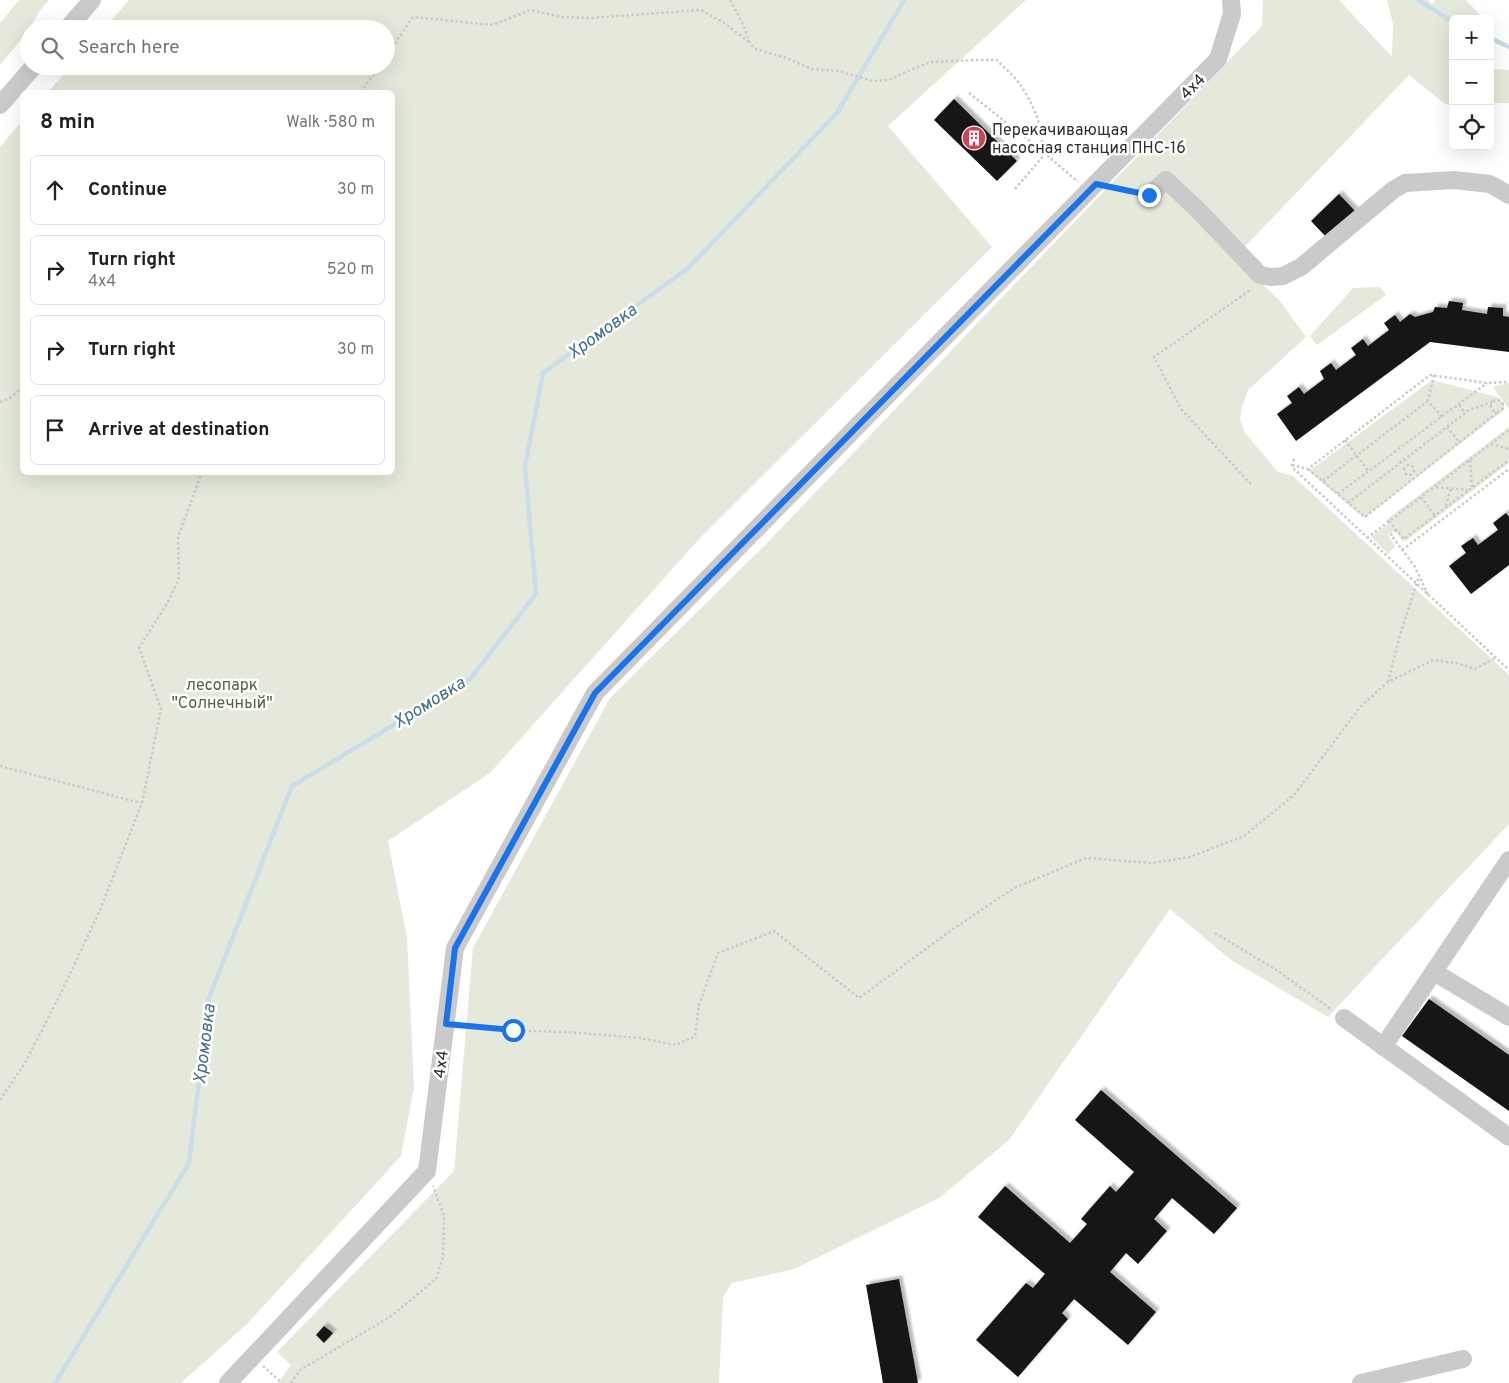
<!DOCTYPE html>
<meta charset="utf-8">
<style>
:root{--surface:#fff;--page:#f2f2f2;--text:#202124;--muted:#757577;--line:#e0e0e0}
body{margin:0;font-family:Overpass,sans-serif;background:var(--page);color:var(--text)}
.controls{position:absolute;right:15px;top:15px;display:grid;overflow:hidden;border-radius:8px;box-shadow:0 5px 20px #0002}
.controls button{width:45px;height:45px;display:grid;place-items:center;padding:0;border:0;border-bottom:1px solid var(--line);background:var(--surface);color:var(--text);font:25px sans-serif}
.stop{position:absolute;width:15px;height:15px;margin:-11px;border:4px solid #1a73e8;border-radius:50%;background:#fff}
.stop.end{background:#1a73e8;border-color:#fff;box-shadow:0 1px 5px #0008}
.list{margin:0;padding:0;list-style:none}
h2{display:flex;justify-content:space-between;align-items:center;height:65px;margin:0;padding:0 20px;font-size:21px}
h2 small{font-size:16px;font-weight:400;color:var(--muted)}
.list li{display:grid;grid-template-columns:32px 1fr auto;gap:15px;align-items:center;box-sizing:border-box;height:70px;margin:0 10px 10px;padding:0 10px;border:1px solid var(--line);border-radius:8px}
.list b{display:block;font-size:19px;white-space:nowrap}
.list p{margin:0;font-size:16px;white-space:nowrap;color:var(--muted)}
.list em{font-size:16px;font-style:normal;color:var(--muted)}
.icon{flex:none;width:28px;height:28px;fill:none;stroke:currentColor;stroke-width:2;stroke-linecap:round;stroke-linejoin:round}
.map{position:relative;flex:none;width:1509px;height:1383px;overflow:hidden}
.search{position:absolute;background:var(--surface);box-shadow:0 5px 20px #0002;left:20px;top:20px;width:375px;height:55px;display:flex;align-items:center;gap:12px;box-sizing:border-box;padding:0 18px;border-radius:28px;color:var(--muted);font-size:19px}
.panel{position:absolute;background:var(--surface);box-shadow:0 5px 20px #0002;left:20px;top:90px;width:375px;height:385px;border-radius:8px}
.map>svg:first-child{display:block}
</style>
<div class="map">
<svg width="1509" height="1383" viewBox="0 0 1509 1383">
<defs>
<filter id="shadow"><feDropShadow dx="3.5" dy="-3.5" stdDeviation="1" flood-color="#0004"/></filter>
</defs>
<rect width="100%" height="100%" fill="#fff"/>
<!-- green -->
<path fill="#e4e9dc" d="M19 0H49L40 11 25 35 0 65V23Z
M129 0H1026L888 126 992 247 700 538 490 773 388 841 407 937 414 1087 401 1156 247 1324 181 1383H0V147L22 121V472H392V92H48L71 66H386V29H104Z
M1263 0H1339L1392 57 1393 24 1387 0H1428L1432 4 1435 0H1466L1484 19H1453V104H1445L1409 75 1235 257 1280 301 1306 337 1248 390 1242 407 1240 419 1245 433 1278 472 1293 476 1509 675V824L1328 1017 1231 960 1170 909 1009 1140 939 1198 794 1269 732 1283 723 1297 719 1383H278L291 1365 277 1352 454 1171 473 948 610 698 768 542 1262 26Z
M1490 69 1509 70V103H1490Z
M1380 287 1386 295 1317 345 1310 336 1353 288Z
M1432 380 1497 397 1504 403V410L1364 518 1309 471Z
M1509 383V409L1493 387Z
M1509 427V463L1404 542 1394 530 1388 535 1395 546 1388 554 1371 537 1388 524 1386 520Z"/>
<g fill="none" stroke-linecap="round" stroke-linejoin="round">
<!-- stream -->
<path stroke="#cadde8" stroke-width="4.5" d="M1418 0 1453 22
M1490 38 1509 47
M55 1383 189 1163 209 998 292 786 470 679 536 594 525 466 543 373 687 269 837 113 904 0"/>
</g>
<!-- building -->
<path fill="#141414" filter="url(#shadow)" d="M954 99 1017 161 997 181 934 120Z
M1339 194 1355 211 1327 238 1311 221Z
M1449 301 1463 303 1462 310 1487 314 1488 307 1503 308V316L1509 317V352L1430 342 1296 441 1277 414 1292 403 1287 396 1299 387 1304 394 1324 379 1320 371 1331 363 1336 370 1356 355 1351 348 1363 339 1368 346 1389 330 1384 323 1395 315 1400 322 1410 314 1415 317 1433 312 1435 307 1447 308Z
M1506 513 1509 517V565L1471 594 1449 566 1466 553 1461 546 1473 538 1478 545 1498 530 1493 523Z
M1429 999 1509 1055V1111L1402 1036Z
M1101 1090 1237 1208 1214 1234 1172 1198 1154 1219 1167 1231 1138 1264 1126 1253 1110 1272 1156 1312 1128 1345 1074 1299 1062 1313 1068 1319 1018 1377 976 1340 1026 1283 1033 1288 1045 1274 978 1217 1005 1186 1070 1243 1087 1224 1081 1219 1110 1186 1116 1192 1134 1172 1075 1120Z
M899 1279 918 1383H883L866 1285Z
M324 1326 333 1333 324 1343 316 1335Z"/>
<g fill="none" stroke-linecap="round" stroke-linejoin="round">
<!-- path -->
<path stroke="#cacaca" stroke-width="2.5" stroke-dasharray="2.5 2.5" stroke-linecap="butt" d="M730 0 742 22 750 43 754 48 765 52 787 58 811 69 838 71 873 81 889 80 910 70 931 62 977 60H997C1004 68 1013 75 1019 83 1031 100 1046 130 1041 150
M386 56 413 17 493 25 530 10 562 17 590 18 701 10 724 23 749 42
M361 92 379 66
M969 93 1041 150 1078 182
M1113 187 1135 192
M1015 189 1045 154
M1434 375 1428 401 1442 417
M1491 406a6 6 0 1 1 12 0a6 6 0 1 1-12 0Z
M0 402 10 398 22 388
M1459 405 1465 413
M1447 427 1460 443
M1345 440 1369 472
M1491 444 1509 449
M1294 459 1292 465 1293 468 1509 670
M1470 460 1472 487
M1404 470a5 5 0 1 1 10 0a5 5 0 1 1-10 0Z
M1292 465 1308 469 1430 375 1487 383 1509 382
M1308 469 1365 517 1499 411
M1323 481 1428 401
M1251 484 1181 409 1154 357 1252 289
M1436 487 1468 490
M1338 494 1487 383
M1421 497 1435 516
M1348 503 1469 410 1494 401
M1446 506 1451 488
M1389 521 1404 539 1509 460
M1396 530 1391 535 1415 567 1428 595
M1367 538 1509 430
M1402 550 1509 469
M1388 682 1400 635 1419 576
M0 766 141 803
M1215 933 1278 971 1332 1010
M459 1025 529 1031 567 1032 640 1038 676 1045 695 1036 699 1005 718 953 774 931 859 998 953 929 1014 888 1086 858 1152 863 1190 857 1244 836 1294 795 1361 706 1388 682 1433 660 1457 663 1475 669 1495 658
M0 1100 25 1063 61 993 100 910 142 803 161 709 139 648 168 602 179 578 178 537 202 472
M263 1366 282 1383
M291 1383 300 1370 390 1317 436 1279 443 1257 444 1216 433 1186"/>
<!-- minor -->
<path stroke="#cacaca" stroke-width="18" d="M67 29 92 0
M0 105 34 66
M1149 195 1166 180 1198 210 1260 275 1270 277 1283 276 1301 267 1393 190 1405 183 1454 180 1490 184 1509 195
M1434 972 1509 1017
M1344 1018 1509 1137
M1383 1047 1509 860
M228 1383 427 1171 455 948 595 693 1218 59 1232 14 1231 0
M1361 1383 1463 1359"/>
</g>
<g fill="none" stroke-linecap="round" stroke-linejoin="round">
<!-- route -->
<path stroke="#1a73e8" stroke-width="6" d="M513 1030 446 1024 455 948 595 693 1096 184 1149 195"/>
</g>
<!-- icons -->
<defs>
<g id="building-disc" transform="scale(1.25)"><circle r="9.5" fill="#d34051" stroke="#fff"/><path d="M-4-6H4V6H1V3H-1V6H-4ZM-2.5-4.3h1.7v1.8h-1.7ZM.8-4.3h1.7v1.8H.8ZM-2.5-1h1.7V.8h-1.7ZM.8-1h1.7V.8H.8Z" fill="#fff"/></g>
</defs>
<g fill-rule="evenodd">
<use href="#building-disc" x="974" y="138"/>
</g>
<g text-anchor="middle" stroke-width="5" stroke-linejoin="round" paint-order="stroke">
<!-- street labels -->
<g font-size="16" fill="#2d2d2d" stroke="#fff">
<text transform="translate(1192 86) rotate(-46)" y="6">4x4</text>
<text transform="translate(440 1064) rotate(-83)" y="6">4x4</text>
</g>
<!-- poi labels -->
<g font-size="16" fill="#2d2d2d" stroke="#fff" text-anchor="start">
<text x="992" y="135">Перекачивающая<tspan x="992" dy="18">насосная станция ПНС-16</tspan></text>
</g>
<!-- park labels -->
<g font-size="16" fill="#52643f" stroke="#fff">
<text x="222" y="690">лесопарк<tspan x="222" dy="18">"Солнечный"</tspan></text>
</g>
<!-- water labels -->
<g font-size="18" font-style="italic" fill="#447087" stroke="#fff">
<text transform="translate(602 331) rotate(-36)" y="6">Хромовка</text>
<text transform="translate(429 702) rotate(-32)" y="6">Хромовка</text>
<text transform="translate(204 1044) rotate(-83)" y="6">Хромовка</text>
</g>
</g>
</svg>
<div class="controls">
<button>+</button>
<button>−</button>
<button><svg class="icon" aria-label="locate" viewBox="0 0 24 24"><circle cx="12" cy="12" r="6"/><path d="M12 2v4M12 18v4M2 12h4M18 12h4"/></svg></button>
</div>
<div class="stop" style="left:513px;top:1030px"></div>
<div class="stop end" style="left:1149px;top:195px"></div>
<div class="search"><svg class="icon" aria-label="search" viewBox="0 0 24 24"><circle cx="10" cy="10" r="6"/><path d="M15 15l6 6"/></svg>Search here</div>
<section class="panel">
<h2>8 min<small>Walk · 580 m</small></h2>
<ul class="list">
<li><svg class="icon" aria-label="ahead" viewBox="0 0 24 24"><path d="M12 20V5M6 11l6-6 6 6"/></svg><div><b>Continue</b></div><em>30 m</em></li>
<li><svg class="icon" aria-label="right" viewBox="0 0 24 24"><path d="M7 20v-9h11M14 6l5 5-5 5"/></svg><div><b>Turn right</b><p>4x4</p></div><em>520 m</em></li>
<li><svg class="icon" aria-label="right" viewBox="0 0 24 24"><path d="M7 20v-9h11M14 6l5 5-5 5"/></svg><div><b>Turn right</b></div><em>30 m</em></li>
<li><svg class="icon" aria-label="arrive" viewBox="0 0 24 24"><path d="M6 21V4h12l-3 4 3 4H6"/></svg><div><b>Arrive at destination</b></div></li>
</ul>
</section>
</div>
